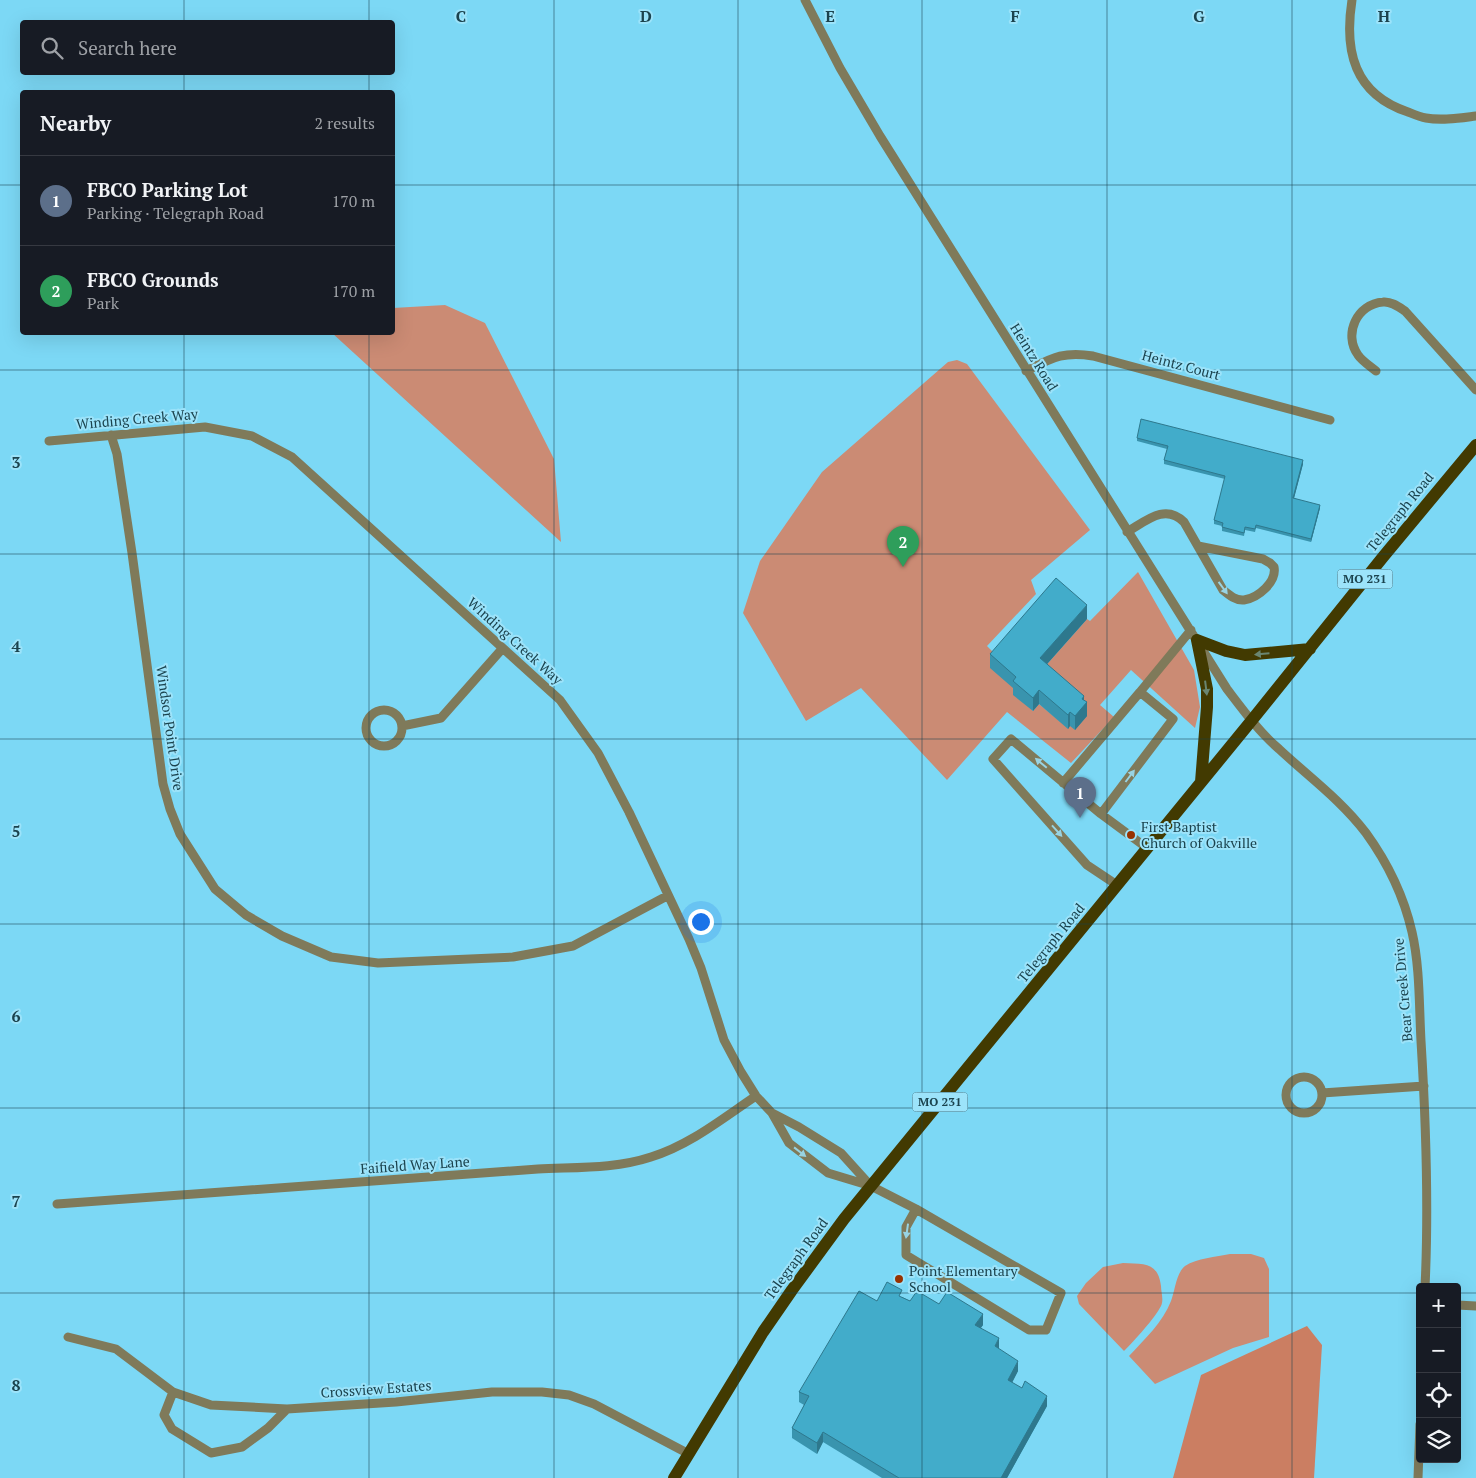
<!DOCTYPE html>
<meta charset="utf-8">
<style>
:root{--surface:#171b24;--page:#20242c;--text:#f1f3f6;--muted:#9ea1a6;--line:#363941;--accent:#0f766e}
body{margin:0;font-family:"PT Serif",serif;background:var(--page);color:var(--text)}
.controls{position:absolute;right:15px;bottom:15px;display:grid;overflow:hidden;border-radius:5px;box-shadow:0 5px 20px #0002}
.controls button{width:45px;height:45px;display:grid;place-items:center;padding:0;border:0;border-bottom:1px solid var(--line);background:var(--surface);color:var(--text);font:25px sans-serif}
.you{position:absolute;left:700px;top:921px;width:18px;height:18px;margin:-12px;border:4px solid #fff;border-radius:50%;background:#1a73e8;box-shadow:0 0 0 8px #1a73e833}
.badge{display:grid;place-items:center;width:32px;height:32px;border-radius:50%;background:var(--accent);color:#fff;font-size:16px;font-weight:700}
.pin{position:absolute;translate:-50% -41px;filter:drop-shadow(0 1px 2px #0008)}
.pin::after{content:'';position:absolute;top:26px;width:18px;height:15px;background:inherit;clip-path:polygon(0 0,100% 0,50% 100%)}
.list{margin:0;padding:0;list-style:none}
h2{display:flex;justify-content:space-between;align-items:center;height:65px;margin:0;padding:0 20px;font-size:21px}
h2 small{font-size:16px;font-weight:400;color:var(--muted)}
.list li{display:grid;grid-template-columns:32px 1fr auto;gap:15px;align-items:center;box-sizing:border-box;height:90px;padding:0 20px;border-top:1px solid var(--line)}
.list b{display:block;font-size:19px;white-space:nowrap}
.list p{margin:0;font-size:16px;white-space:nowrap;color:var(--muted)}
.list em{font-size:16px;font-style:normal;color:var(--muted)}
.icon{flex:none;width:28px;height:28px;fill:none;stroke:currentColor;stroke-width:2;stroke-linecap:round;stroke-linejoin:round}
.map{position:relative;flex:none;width:1476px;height:1478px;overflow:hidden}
.search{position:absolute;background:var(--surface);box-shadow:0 5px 20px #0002;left:20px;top:20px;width:375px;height:55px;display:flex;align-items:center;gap:12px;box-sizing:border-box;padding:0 18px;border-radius:5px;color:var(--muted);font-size:19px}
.panel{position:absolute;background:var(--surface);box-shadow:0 5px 20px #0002;left:20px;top:90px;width:375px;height:245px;border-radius:5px}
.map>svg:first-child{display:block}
</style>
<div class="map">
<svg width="1476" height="1478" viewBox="0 0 1476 1478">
<rect width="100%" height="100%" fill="#7cd8f5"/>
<!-- green -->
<path fill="#cb8b74" d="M445 305 485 323 554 459 561 542 332 333 392 332 393 308Z
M957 360 967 364 1090 530 1031 580 1036 594 987 646 999 658 1016 691 1033 711 1039 704 1068 728 1070 726 1040 672 1087 619 1090 621 1138 572 1194 670 1200 707 1195 728 1131 670 1100 705 1114 717 1071 763 1007 712 947 780 861 688 806 721 743 613 760 561 822 472 948 362Z
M1230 1254H1251L1264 1258 1269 1269V1337L1233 1348 1155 1384 1129 1356C1144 1340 1163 1322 1171 1301 1175 1291 1176 1273 1185 1266 1197 1258 1216 1257 1230 1254Z
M1123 1263C1144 1264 1158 1262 1161 1286 1161 1292 1164 1300 1161 1306 1155 1318 1134 1341 1124 1351L1079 1304 1077 1296 1086 1283 1103 1267Z"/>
<!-- forest -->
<path fill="#cb7e62" d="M1307 1326 1322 1345 1314 1478H1173L1201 1375Z"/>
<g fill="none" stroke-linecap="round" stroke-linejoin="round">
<!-- minor -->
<path stroke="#7f7a5a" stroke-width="9" d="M805 0 840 68 880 136 1227 689C1243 710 1259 732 1279 749 1309 777 1341 800 1366 833 1387 862 1404 897 1412 932 1420 967 1419 1005 1421 1041 1426 1123 1429 1205 1425 1287
M1352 0C1344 51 1354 94 1408 112 1413 114 1420 117 1426 118 1442 121 1460 118 1476 116
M1026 371C1052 358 1063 351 1093 356L1330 420
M1376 371C1370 366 1362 361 1358 355 1343 334 1357 304 1383 302 1391 301 1399 307 1405 311L1476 390
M111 435 117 454 132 553 163 784 170 809 180 834 215 889 246 915 282 936 331 957 378 963 513 957 573 946 667 896
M49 441 205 427 252 436 292 457 560 700 598 753 629 812 689 939 701 968 724 1040 741 1072 756 1096 772 1113 789 1143 828 1173 871 1186 916 1209 1061 1293 1046 1330H1029L906 1255V1227L916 1209
M1127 532C1146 521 1165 503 1184 522L1223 590C1229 595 1236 601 1244 600 1258 598 1277 582 1274 567L1270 563 1263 559 1198 546
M1140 692 1191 630
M366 728a18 18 0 1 1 36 0a18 18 0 1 1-36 0Z
M402 726 441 718 502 649
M1063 783 1140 692 1173 719 1101 814
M1117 885 1087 865 993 759 1011 739 1101 814 1147 848
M1286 1095a18 18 0 1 1 36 0a18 18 0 1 1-36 0Z
M1322 1093 1424 1086
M772 1113 799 1127 841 1153 869 1184
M57 1204 538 1169C576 1167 615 1169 651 1157 690 1145 723 1118 756 1096
M1457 1305 1476 1306
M68 1337 116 1349 173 1392 211 1405 287 1409 396 1402 492 1392H542L569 1395 594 1404 689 1454
M173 1392 164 1415 172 1429 211 1453 242 1447 268 1428 287 1409
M1418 1478 1420 1424"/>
<!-- major -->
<path stroke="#423a01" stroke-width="12" d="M1197 640 1207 689V707L1201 782
M1197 640 1226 651 1245 655 1310 649
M674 1478 763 1332 792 1290 844 1219 1252 720 1383 557 1476 445"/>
</g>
<!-- wall -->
<path fill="#3994ae" d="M1137 438 1303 464 1294 498 1320 508 1311 542 1256 528 1255 532 1245 530 1244 536 1222 531V526L1214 524V520L1225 479 1164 464V460L1167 449 1137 441Z
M1087 619 1047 664 1084 700 1087 716 1075 730 1070 726 1068 729 1039 704 1033 711 1013 695V688L990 668V654Z
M902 1297 910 1301 939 1304 983 1325 981 1328 1018 1371 1012 1383 1047 1406 1007 1478H882L823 1442 817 1454 792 1438V1428L804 1405 799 1402V1392L877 1301Z"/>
<!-- shaded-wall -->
<path fill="#2e788d" d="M1303 460V464L1293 502V498Z
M1320 505V508L1311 542V539Z
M1087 605V619L1040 672V658Z
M1039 690V704L1033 711V698Z
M1084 696V705L1087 702V716L1075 730V716L1082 699Z
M1070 712V726L1068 729V715Z
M983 1314V1325L975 1335V1325Z
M999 1338V1348L995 1356V1346Z
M1018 1361V1371L1008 1390V1380Z
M1047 1396V1406L1007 1478H1001Z
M823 1432V1442L817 1454V1443Z"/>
<!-- building -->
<path fill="#42acca" stroke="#2e788d" d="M1141 419 1303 460 1293 498 1320 505 1311 539 1256 525 1255 529 1245 527 1244 533 1222 527 1223 523 1214 520 1225 476 1164 460 1168 446 1137 438Z
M1056 578 1087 605 1040 658 1084 696 1082 699 1087 702 1075 716 1070 712 1068 715 1039 690 1033 698 1013 681 1016 677 990 654Z
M887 1282 902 1290 899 1296 910 1301 917 1291 939 1304 947 1292 983 1314 975 1325 999 1338 995 1346 1018 1361 1008 1380 1022 1388 1025 1381 1047 1396 1001 1478H899L823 1432 817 1443 792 1428 809 1396 799 1392 859 1291 877 1301Z"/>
<!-- one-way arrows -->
<defs><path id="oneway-solid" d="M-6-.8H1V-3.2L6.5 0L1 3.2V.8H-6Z" transform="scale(1.25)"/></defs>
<g fill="#98d3e2">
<use href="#oneway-solid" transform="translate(1223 588) rotate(54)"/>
<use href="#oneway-solid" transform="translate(1041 763) rotate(-140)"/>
<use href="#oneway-solid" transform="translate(1130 776) rotate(-53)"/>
<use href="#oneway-solid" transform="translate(1057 831) rotate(48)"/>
<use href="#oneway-solid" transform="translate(800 1152) rotate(38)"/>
<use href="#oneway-solid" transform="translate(907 1231) rotate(98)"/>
</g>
<g fill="#6a8671">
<use href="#oneway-solid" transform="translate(1262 654) rotate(175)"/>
<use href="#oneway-solid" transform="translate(1206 688) rotate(83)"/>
</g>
<!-- grid -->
<path fill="none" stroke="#1b434e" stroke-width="1" stroke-opacity="0.55" d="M184 0V22M369 0V22M554 0V1478M738 0V1478M922 0V1478M1107 0V1478M1292 0V1478M184 72V92M369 72V92M0 185H22M392 185H1476M184 332V1478M369 332V1478M0 370H1476M0 554H1476M0 739H1476M0 924H1476M0 1108H1476M0 1293H1420M1457 1293H1476"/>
<!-- markers -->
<g fill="#973200" stroke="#9ce3fa" stroke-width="2">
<circle cx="1131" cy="835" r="5"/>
<circle cx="899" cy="1279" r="5"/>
</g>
<g text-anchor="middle" stroke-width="4" stroke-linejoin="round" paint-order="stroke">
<!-- shield labels -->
<g fill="#9ce3fa" stroke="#427382" stroke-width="1">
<rect x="1337.5" y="569.5" width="55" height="19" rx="4"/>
<rect x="912.5" y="1092.5" width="55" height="19" rx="4"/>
</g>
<g font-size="12" font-weight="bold" fill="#1b434e">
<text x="1365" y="583">MO 231</text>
<text x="940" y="1106">MO 231</text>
</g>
<!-- street labels -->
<g font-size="14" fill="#1b434e" stroke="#9ce3fa">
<text transform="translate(1034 357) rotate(58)" y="5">Heintz Road</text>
<text transform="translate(1181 365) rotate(15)" y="5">Heintz Court</text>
<text transform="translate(137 419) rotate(-5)" y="5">Winding Creek Way</text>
<text transform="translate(1400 512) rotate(-51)" y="5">Telegraph Road</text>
<text transform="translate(515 641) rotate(42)" y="5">Winding Creek Way</text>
<text transform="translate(170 728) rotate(82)" y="5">Windsor Point Drive</text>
<text transform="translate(1051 943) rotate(-51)" y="5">Telegraph Road</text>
<text transform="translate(1403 990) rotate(-95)" y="5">Bear Creek Drive</text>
<text transform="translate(415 1165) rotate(-4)" y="5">Faifield Way Lane</text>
<text transform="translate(796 1259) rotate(-54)" y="5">Telegraph Road</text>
<text transform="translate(376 1389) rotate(-4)" y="5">Crossview Estates</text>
</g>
<!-- poi labels -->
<g font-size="14" fill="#1b434e" stroke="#9ce3fa" text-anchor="start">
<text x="1141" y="832">First Baptist<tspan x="1141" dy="16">Church of Oakville</tspan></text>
<text x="909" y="1276">Point Elementary<tspan x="909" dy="16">School</tspan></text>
</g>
</g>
<g font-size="16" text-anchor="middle" font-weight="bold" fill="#1b434e" stroke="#9ce3fa" stroke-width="4" stroke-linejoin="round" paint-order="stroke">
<text x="461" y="22">C</text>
<text x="646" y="22">D</text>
<text x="830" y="22">E</text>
<text x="1015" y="22">F</text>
<text x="1199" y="22">G</text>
<text x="1384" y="22">H</text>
<text x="16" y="468">3</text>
<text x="16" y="652">4</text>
<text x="16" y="837">5</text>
<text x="16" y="1022">6</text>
<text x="16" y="1207">7</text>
<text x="16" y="1391">8</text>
</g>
</svg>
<div class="controls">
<button>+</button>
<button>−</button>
<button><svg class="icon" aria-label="locate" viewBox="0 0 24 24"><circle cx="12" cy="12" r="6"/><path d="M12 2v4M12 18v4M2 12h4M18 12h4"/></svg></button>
<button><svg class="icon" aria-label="layers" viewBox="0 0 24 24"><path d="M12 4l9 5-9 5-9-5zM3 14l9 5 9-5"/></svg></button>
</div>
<div class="you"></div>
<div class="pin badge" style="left:1080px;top:818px;background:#5c6f8a">1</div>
<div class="pin badge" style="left:903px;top:567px;background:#2e9e5b">2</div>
<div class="search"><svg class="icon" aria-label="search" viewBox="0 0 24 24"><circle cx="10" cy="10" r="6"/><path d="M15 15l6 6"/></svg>Search here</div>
<section class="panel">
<h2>Nearby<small>2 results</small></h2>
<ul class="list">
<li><span class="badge" style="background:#5c6f8a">1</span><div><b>FBCO Parking Lot</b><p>Parking · Telegraph Road</p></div><em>170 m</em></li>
<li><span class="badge" style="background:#2e9e5b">2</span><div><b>FBCO Grounds</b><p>Park</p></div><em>170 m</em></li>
</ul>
</section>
</div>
